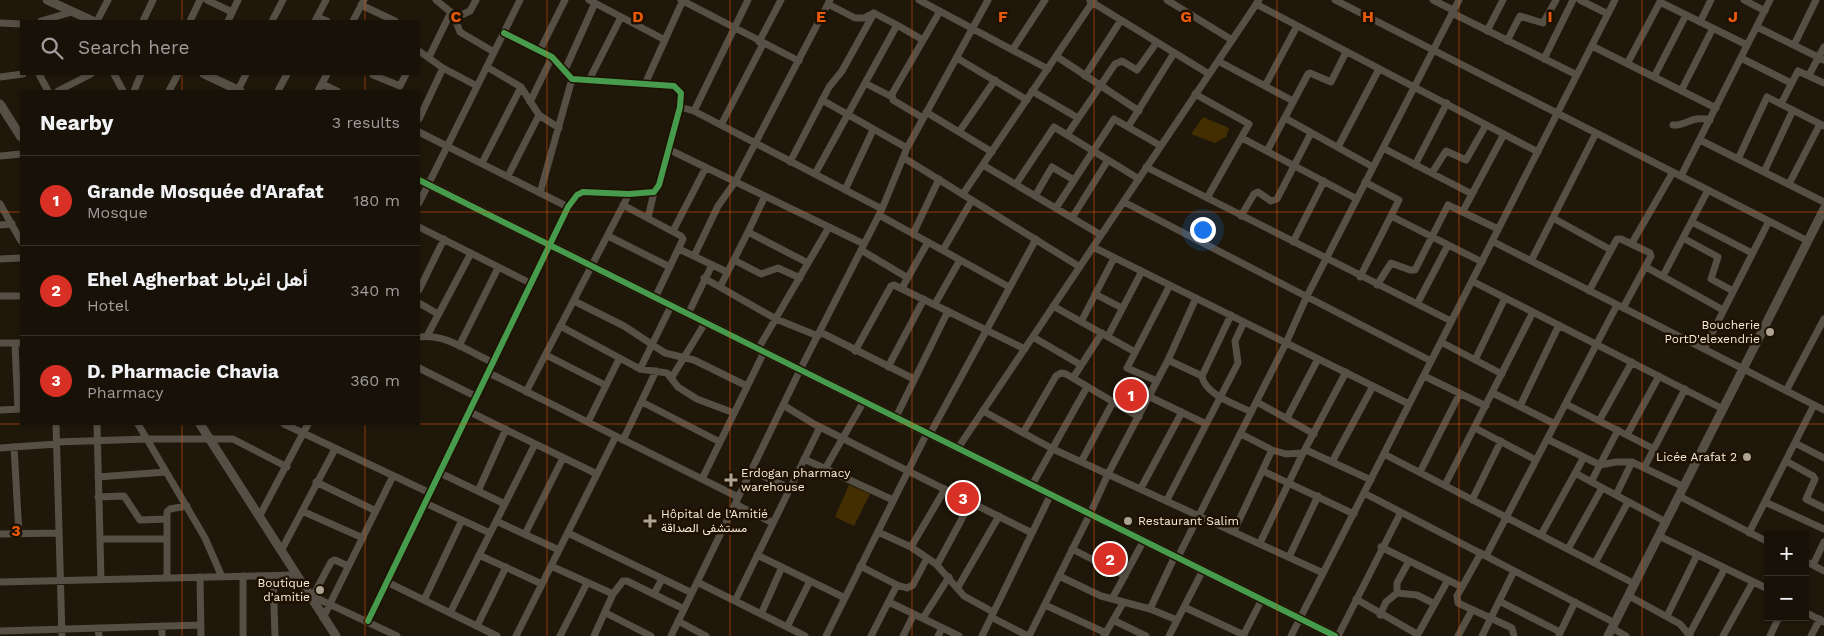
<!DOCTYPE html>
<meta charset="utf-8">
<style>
:root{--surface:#171107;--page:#201a11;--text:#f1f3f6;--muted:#9e9d9b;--line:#363128;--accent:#d93025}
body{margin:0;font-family:"Work Sans",Vazirmatn,sans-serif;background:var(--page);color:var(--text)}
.controls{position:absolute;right:15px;bottom:15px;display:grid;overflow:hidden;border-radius:0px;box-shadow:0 1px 4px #0004}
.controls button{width:45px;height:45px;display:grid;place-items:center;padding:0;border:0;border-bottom:1px solid var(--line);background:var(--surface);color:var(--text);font:25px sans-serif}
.you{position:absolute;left:1202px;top:229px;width:18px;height:18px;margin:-12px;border:4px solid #fff;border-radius:50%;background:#1a73e8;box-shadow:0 0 0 8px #1a73e833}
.badge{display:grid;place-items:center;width:32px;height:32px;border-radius:50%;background:var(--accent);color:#fff;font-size:16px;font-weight:700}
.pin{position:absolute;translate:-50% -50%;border:2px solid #fff;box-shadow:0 1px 5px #0006}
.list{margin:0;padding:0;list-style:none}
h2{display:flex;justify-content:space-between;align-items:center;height:65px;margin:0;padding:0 20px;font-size:21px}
h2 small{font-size:16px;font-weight:400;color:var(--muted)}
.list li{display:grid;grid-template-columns:32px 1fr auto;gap:15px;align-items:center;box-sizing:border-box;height:90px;padding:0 20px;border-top:1px solid var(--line)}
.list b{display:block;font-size:19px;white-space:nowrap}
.list p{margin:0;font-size:16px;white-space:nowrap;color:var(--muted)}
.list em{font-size:16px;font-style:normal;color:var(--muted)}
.icon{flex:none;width:28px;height:28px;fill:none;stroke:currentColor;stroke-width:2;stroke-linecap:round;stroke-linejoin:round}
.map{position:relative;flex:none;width:1824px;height:636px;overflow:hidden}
.search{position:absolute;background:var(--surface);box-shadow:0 1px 4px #0004;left:20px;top:20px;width:400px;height:55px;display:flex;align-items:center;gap:12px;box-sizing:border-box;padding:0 18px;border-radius:0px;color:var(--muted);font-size:19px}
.panel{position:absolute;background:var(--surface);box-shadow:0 1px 4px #0004;left:20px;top:90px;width:400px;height:335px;border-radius:0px}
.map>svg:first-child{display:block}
</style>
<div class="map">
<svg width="1824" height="636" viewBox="0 0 1824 636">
<rect width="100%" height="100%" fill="#1f1709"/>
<!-- green -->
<path fill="#422e01" d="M1203 117 1229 128 1226 137 1215 143 1191 134Z
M849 485 870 494 854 526 835 517Z"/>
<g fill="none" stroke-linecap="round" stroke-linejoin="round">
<!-- minor -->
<path stroke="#564f46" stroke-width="7" d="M207 0 232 12
M436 0 453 14 460 32 494 52
M589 0 665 40
M681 0 799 61
M919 0 1048 69
M1167 0 1232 40
M1335 0 1808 241
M1433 0 1453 10
M1580 0 1608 14
M1744 0 1765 11
M1090 1 1209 74
M1660 2 1747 45
M828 4 855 18H864L874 13 897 25
M1256 4 1538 152
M361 5 395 21
M1452 13 1577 75
M317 17 327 21
M455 18 470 11 476 0
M41 21 72 12
M97 21 108 0
M143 21 153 0
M190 21 200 0
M228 21 238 0
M272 21 283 0
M315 21 326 0
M353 21 364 0
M1700 22 1711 0
M0 23 21 24
M1757 27 1824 60
M1487 31 1503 0
M1507 41 1520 16 1543 23 1556 0
M759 42 781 0
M1794 45 1816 0
M1592 46 1716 108
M1013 49 1045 0
M540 50 565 0
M419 51 443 68 477 86
M1056 56 1139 111
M429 57 451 12
M957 58 1027 100
M1741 58 1791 83
M1544 59 1573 0
M1218 61 1293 101
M1627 64 1661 0
M487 67 521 87 539 115 559 128
M564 72 595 3
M39 74 48 91
M114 74 123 91
M373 75 400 86 406 74
M1809 75 1824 47
M1085 76 1121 20
M0 77 23 74
M1654 77 1686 15
M589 80 621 17
M865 83 892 97
M322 84 337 91
M645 84 683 0
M1265 86 1297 26
M238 90 246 74
M58 91 91 74
M134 91 141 74
M169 91 178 74
M278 91 287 74
M318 91 327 74
M1032 91 1078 118
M1681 91 1713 28
M1195 94 1249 124 1207 198
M822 100 907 148
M530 102 552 57
M1781 104 1798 71 1824 83
M680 107 694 111 882 209
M694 111 748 0
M926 112 992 152
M923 118 893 100 892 94 940 11
M1285 118 1373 167
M419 119 443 68
M721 125 763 44
M1673 125C1687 126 1691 115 1710 120
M1128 127 1174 53
M419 132 568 207
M959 132 995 80
M1067 135 1115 64 1122 61 1137 70 1157 42
M1242 138 1357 199
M1700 140 1824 202
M1338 147 1379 69
M1383 148 1472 194
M670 150 864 244
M1267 151 1308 74 1310 73 1331 82 1346 52
M0 156 21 154
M904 158 1080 267
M1738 159 1767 97 1824 126
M790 162 829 87 842 71 874 13
M482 163 521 87
M983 165 1101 235
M1415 165 1447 103
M1146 167 1451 321
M1764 172 1793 110
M1432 173 1446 151 1466 160 1486 125
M815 174 897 25 923 40
M508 176 539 115
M1681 176 1770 0
M1016 184 1054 127 1139 179
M1789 184 1820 124
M845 190 873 130
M540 193 572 79
M963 194 1094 0
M765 196 748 232 808 263
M1035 196 1052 167 1074 180
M1124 202 1431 361
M419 203 520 0
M0 204 21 241
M623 205 681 236 683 239 655 298
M1056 208 1114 119 1161 146
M1463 211 1504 134
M879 215 1009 287
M1241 216 1254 194 1258 192 1271 201 1277 199 1311 133
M1391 216 1482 262
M648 218 654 192
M1072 218 1108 160
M1553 218 1611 250 1589 291
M1692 222 1752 253
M0 225 12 224
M419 227 532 284
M673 231 706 167
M913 234 939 179
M608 236 670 267
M1683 238 1718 257 1711 279 1733 291
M1492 241 1824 410
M1293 242 1324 181
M1632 243 1673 172
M1093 247 1409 404
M679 249 727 272
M861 250 908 278
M943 250 972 200
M1611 250 1617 239H1621L1650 253 1651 256 1623 308
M694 256 718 206 735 182 830 0
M0 259 21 258
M734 260 761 274 778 268 800 278
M1531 261 1596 133
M1646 267 1723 310
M1663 276 1708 190
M1360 277 1399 200 1365 182
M704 278 776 319 818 336
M1472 281 1723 409
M1377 285 1391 263 1410 270H1415L1448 205 1498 229
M720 287 748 232
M902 288 928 242
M419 290 444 239
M1095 294 1122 308
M0 296H21
M574 301 624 326 665 353 694 360 747 386
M419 303 438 314
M935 304 960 260
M1417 304 1448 245
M1053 306 1135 352
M688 314 712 265
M1231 315 1202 376C1205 395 1236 404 1251 412
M1081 322 1114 258
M560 326 640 369 667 373 678 387 697 399 734 413
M820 332 914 379
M427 336 471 253
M1108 336 1142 271
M419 337C446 333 470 353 494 363
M1033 337 1081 365
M1441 342 1502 374
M0 343H21
M15 343 18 409
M459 346 498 268
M758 349 829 227
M1704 349 1769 221
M855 351 891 286 894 285 1025 349
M546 355 605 385
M1168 360 1196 298
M1475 360 1505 298
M888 367 924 299
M419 368 477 397
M640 369 671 306
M489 373 738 497
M1424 376 1486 406
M672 377 705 323
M1073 378 1102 333
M1157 381 1127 368 1170 285
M1786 391 1824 319
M526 392 629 194
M1493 393 1555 424
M1150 397 1206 424
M642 402 720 442
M1257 402 1314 434
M1566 404 1654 449
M783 405 814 424 1032 533
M1520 406 1559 325
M0 410 21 409
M983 411 1053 449 1323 573
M470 412 597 474
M896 417 948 311
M1287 418 1318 359
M1599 421 1632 362
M588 422 619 359
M56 424 62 636
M97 424 101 579
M138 424 205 538 222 577
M284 424 430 493
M1475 428 1536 460
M1023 433 1056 376 1061 373 1066 374 1139 417
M930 434 1036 239
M1627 435 1659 376
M1547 439 1600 465 1616 462H1632
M623 440 656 371
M56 442 147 439H233L287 467
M1795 443 1824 458
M14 447 19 534
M0 448 57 444
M958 448 1259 0
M1272 450 1286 454 1303 453
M1306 450 1371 480
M1384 454 1635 584
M804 459 893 500
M1786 461 1813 476 1815 479 1806 499 1824 508
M1081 462 1113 402
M1332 462 1373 386
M1644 468 1685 389
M825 469 864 401
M751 471 790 488
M1263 471 1354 514
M1420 472 1460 393
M440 473 505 504
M1575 473 1666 522
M98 477 166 472
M702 479 764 352
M316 482 376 511
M1591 482 1618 430
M1032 485 1087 387
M1445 485 1533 312
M1141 488 1182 412
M478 491 506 429
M1364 493 1615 623
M1616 495 1632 462 1684 487
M1679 496 1768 542
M98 497 124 496 140 520 167 519
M1167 500 1238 363 1235 341 1244 322
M1472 500 1501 441
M1765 502 1824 529
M425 503 490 533
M735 504 773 523
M302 511 363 538
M259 517 308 424
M496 521 559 550
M1234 531 1272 450 1241 434
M878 532 911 547 936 564 964 596 993 612
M568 533 692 593
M1749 533 1814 405
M0 534 59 533
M525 534 563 458
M1541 535 1584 457
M1659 536 1768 589
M100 539H167
M1260 543 1303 453 1346 372
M911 547 945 489
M1381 547 1462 587
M1072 549 1125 576
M1568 549 1602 488
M281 551 335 449
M1481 553 1457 596 1458 603 1512 628 1514 636
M479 555 542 584
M757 555 845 598
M1486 556 1617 305
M1178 557 1286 343 1307 296 1459 0
M1289 557 1318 496
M1805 561 1824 571
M1595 563 1628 502
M937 565 971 502
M1813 565 1824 542
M551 566 613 594
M860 566 897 585 871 636
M243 576V636
M273 576 275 636
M1059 576 1101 596 1150 609 1177 620
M200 577 201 636
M167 578V512L170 509 187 506
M0 582 296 575
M387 582 497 636
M697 582 805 636
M897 585 907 588 913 585 927 558
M958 587 999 516
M1397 593V583L1409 561
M654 594 662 579
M310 595 397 636
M313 596 331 562 335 560 348 566
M1629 596 1680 624 1690 636
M1112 599 1144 540
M1356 599 1417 634
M424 600 462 520
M735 601 820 427
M1499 601 1560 632
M889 602 959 636
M1045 605 1106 633
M1184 607 1244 635
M1150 609 1175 556
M1805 612 1824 622
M450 613 535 444
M606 613 651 636
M761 614 782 567
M1380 615 1386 602 1397 593 1417 595 1433 603
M1667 616 1697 555
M991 617 1028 636
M323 618 393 476
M923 618 949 577
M1113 620 1146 636
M368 621 568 207 577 195 583 192 629 194 654 192 659 185 680 107 681 93 674 86 572 79 552 57 504 33
M678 621 706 636
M162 626V636
M477 626 506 567
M787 627 810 581
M98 628 99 636
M1612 628 1626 636
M0 631 201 625
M1559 635 1575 602
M1689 635 1725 568
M516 636 616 436
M560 636 587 583
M594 636 613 594 623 581H627L684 609
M671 636 800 370 882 209 907 148 988 0
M826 636 927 433
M903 636 914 614
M938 636 942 628
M982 636 1051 494
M1029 636 1090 514 1108 474 1168 360 1202 376
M1104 636 1123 603
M1169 636 1203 570
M1243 636 1262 599
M1291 636 1615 0
M1338 636 1401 512
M1417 636 1448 580
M1458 636 1472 610
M1482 636 1514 571
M1723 636 1753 582
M1770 636 1779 617
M1811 636 1820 619"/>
<!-- tertiary -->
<path stroke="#564f46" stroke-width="9" d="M47 0 93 21
M204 74 240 91
M0 104 21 137
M419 180 1335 636
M200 424 336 636
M1608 636 1824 209"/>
<!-- cycleway casing -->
<g stroke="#1e1100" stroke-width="9">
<path id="cycleway" d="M419 180 1335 636
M368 621 568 207 577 195 583 192 629 194 654 192 659 185 680 107 681 93 674 86 572 79 552 57 504 33"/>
</g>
<!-- cycleway -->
<use href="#cycleway" stroke="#469c4c" stroke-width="6"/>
</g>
<!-- grid -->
<path fill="none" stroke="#e8590c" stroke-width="1" stroke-opacity="0.55" d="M182 0V21M365 0V21M547 0V636M730 0V636M912 0V636M1094 0V636M1277 0V636M1459 0V636M1642 0V636M182 74V91M365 74V91M0 212H21M419 212H1824M0 424H1824M182 424V636M365 424V636"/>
<!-- markers -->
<g fill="#aca393" stroke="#1e1100" stroke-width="2">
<circle cx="1770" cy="332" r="5"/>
<circle cx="1747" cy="457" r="5"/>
<path d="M728.5 472.5h5v5h5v5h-5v5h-5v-5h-5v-5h5z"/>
<path d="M647.5 513.5h5v5h5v5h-5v5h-5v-5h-5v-5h5z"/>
<circle cx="1128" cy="521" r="5"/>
<circle cx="320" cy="590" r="5"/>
</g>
<g text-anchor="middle" stroke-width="5" stroke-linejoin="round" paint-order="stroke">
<!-- poi labels -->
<g font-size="12" fill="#f8eede" stroke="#1e1100" text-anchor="end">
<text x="1760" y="329">Boucherie<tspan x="1760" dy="14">PortD'elexendrie</tspan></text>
<text x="1737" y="461">Licée Arafat 2</text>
<text x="741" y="477" text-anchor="start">Erdogan pharmacy<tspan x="741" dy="14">warehouse</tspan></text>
<text x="661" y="518" text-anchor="start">Hôpital de l'Amitié<tspan x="661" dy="14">مستشفى الصداقة</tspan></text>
<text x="1138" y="525" text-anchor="start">Restaurant Salim</text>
<text x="310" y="587">Boutique<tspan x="310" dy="14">d'amitie</tspan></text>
</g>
</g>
<g font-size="16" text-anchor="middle" font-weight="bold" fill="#e8590c" stroke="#1e1100" stroke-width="5" stroke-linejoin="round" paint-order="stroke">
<text x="456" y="22">C</text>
<text x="638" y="22">D</text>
<text x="821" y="22">E</text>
<text x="1003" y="22">F</text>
<text x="1186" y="22">G</text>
<text x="1368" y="22">H</text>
<text x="1550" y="22">I</text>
<text x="1733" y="22">J</text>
<text x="16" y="536">3</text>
</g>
</svg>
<div class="controls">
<button>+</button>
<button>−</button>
</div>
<div class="you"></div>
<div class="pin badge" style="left:1131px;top:395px">1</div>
<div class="pin badge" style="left:1110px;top:559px">2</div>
<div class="pin badge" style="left:963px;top:498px">3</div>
<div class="search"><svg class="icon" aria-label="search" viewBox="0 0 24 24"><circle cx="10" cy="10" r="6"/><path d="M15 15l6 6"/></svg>Search here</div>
<section class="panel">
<h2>Nearby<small>3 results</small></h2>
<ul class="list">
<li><span class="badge">1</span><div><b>Grande Mosquée d'Arafat</b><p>Mosque</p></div><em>180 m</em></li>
<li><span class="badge">2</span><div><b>Ehel Agherbat أهل اغرباط</b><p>Hotel</p></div><em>340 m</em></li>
<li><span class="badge">3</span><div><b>D. Pharmacie Chavia</b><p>Pharmacy</p></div><em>360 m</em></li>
</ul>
</section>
</div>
